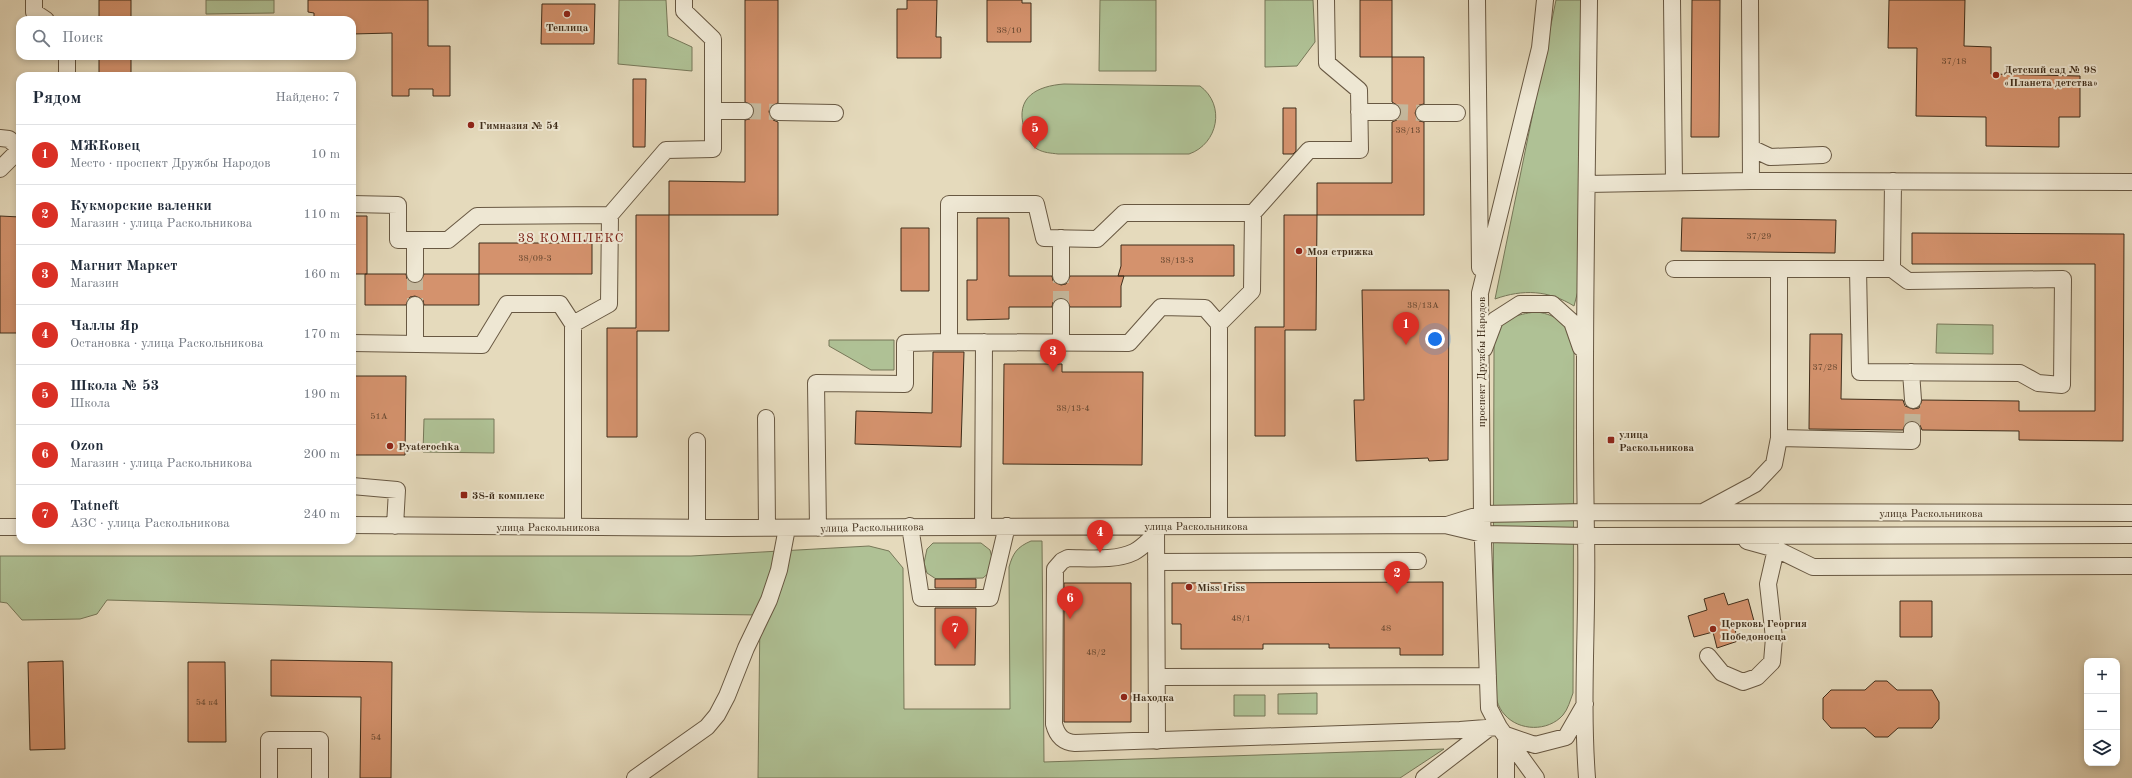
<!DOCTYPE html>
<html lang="ru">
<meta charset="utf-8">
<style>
:root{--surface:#fff;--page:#f6f6f7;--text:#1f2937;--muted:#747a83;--line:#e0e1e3;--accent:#d93025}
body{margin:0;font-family:"Old Standard TT",serif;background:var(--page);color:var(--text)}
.controls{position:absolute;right:12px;bottom:12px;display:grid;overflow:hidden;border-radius:8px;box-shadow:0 2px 6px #0003}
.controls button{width:36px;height:36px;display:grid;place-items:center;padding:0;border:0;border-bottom:1px solid var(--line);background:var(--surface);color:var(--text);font:20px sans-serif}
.you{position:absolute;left:1435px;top:339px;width:14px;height:14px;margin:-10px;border:3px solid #fff;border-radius:50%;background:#1a73e8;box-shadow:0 0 0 6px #1a73e833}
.badge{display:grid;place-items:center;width:26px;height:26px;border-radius:50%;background:var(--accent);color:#fff;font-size:13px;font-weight:700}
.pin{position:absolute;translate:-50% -33px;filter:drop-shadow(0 1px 2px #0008)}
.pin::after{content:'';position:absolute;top:21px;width:14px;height:12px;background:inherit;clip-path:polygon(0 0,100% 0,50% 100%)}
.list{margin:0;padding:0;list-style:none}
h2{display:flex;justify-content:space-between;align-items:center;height:52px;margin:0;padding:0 16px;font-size:17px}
h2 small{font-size:13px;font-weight:400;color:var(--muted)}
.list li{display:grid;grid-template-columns:26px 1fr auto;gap:12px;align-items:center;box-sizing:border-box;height:60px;padding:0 16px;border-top:1px solid var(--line)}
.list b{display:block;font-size:15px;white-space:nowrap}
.list p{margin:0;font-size:13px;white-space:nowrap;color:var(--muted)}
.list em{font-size:13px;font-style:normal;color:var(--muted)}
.icon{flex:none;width:22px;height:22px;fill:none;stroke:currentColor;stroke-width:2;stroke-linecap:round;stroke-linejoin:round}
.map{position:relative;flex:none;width:2132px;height:778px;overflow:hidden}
.search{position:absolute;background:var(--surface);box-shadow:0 2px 6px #0003;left:16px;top:16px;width:340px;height:44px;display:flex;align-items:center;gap:10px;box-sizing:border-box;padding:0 14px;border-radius:12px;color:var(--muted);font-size:15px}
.panel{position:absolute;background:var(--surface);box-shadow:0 2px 6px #0003;left:16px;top:72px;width:340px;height:472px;border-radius:12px}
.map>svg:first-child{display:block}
</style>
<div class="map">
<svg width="2132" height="778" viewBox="0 0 2132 778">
<rect width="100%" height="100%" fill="#e5dabc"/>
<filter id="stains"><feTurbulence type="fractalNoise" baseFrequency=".005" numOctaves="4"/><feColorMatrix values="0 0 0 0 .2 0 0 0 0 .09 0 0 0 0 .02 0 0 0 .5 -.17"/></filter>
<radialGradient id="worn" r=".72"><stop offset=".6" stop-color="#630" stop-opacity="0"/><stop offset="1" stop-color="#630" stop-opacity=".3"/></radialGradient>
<!-- green -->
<path fill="#afc195" stroke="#777758" d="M206 0H274V13L206 14Z
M619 0H666L668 36 692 47V71L618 64Z
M1100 0H1156V71H1099Z
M1265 0H1313L1315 42 1297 66 1265 67Z
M1556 0H1581L1580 283 1574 306C1548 290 1523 289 1495 299Z
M1064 84 1200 86C1226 105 1218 144 1189 154H1058C1051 153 1044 153 1037 149 1030 144 1026 136 1024 128 1015 97 1037 86 1064 84Z
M1537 312C1559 315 1566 325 1574 345L1573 693C1570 701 1568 709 1563 715 1548 732 1519 731 1505 715 1497 707 1495 694 1493 684L1494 349C1494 344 1494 337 1495 333 1501 318 1523 313 1537 312Z
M1937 324 1993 325V354L1936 353Z
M829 340H894V370H871L829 346Z
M424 419H494V453L423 452Z
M1031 541H1042L1044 762 1444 749 1400 778H758L760 615 527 612 107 600 97 614 80 619 22 620 7 603 0 602V556H691L869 546 889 551 903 568 904 709H1010L1009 567C1013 553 1017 547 1031 541Z
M933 543H981L990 550 993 562 991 571 983 578 936 579 927 573 924 563 927 549Z
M1317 693V714H1278V694Z
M1234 695H1265V716H1234Z"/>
<!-- building -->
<path fill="#d4926d" stroke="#3f2d1a" d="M99 0H131V20H99Z
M308 0H428V46H450V96H433V89H409V96H392V33L352 34V20H314V13L308 12Z
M745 0H778V103L770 107 769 112 773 120 778 122V215H669V181L745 182V120L750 119 754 111 753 106 745 102Z
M907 0H937L936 37H941V58H897V9H907Z
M987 0H1022V3H1031V42H987Z
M1360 0H1392V57H1360Z
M1692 0H1720L1719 137H1691Z
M1889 0H1965L1964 46 1991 47V74L2080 76V117H2059V147L1986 146V117L1916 116 1917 48H1888Z
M542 4H595L594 44H541Z
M99 56H131V76H99Z
M1392 57H1424V104L1419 105 1415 113 1419 121 1424 122V215H1317V183H1392V122L1397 120 1401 112 1400 107 1392 102Z
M633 79H646L645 147H633Z
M1283 108H1296V151L1293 154H1283Z
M636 215H669V331H637V437H607V328H636Z
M1284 215H1317L1316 330H1285V436H1255V327H1284Z
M0 216 20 217V333H0Z
M352 216H367V274H352Z
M977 218H1009V276H1052L1053 281 1061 285 1066 284 1070 276H1124L1121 286V307H1070L1066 299 1061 298 1053 302 1052 307H1009V319L967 320V280H977Z
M1682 218 1836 220 1835 253 1681 251Z
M901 228H929V291H901Z
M1912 233 2124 234 2123 441 2019 440V431L1922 430 1920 425 1912 421 1907 422 1903 430 1809 429 1810 334H1842L1841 399 1903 400 1905 406 1913 409 1919 408 1922 400 2019 401V411H2095V264H1912Z
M479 243H592V274H479Z
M1121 245H1234V276H1118L1121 266Z
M365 274H406L407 279 415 283 420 282 424 274H479V305H424L423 300 415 296 410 297 406 305H365Z
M1362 290H1449L1448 460 1429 461 1428 458 1356 461 1354 400H1364Z
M933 352H964L961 447 855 444 856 411 932 413Z
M1004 364H1062V372H1143L1142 465 1003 464Z
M353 376H406L405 455H352Z
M935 579H976V588H935Z
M1443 582V655H1400V648H1329V644H1263V649H1181V624H1172V583Z
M1064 583H1131V722H1064Z
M1724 593 1728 605 1748 599 1754 621 1734 626 1738 641 1717 648 1713 632 1694 637 1688 616 1707 610 1704 599Z
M1900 601H1932V637H1900Z
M935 608H976L975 665H935Z
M271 660 392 662 391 778H360L361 697 271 696Z
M63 661 65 749 30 750 28 662Z
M188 662H225L226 742H188Z
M1875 681H1887L1897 690H1932L1939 702V719L1932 728H1898L1888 737H1875L1865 728H1831L1823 719V698L1831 690H1865Z"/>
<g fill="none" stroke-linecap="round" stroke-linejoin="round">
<!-- minor-tunnel -->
<path stroke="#c4b79c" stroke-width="16" stroke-dasharray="16 8" stroke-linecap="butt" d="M745 111 778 112
M1392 112 1424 113
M415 274V305
M1061 307V276
M1912 430 1913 400"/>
<!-- minor casing -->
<g stroke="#685842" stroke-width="18">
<path id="minor" d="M34 0V12L46 20
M1477 0 1480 268
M1672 0 1674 182
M67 76V56
M713 111H745
M778 112 835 113
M1359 112H1392
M1424 113H1457
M0 138 9 139 20 149
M1751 148 1770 157 1823 155
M0 169 20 149
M1751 181 2132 182
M1587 184 1751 181 1750 0
M352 204 398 205V240H448L477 216 610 215
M1061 238V276
M415 240V274
M1674 269H1892L1893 181
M1858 269 1860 372 2020 373 2038 383 2062 385 2063 279 1908 281 1892 269
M1779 270V438L1912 441V430
M1219 324 1205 308 1161 307 1129 343 949 342V204H1036L1044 238 1097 239 1124 213H1253
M352 343 482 345 507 304H560L573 324
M1061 343V307
M415 344V305
M1484 349 1495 320 1520 304H1552L1572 322 1581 348
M1911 372 1913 400
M766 418 767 527
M352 486 397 490 395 526
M1703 512 1755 484 1774 464 1779 438
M352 525 724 528 1445 525 1483 534 1586 536 2132 535
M1447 525 1482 514 1585 512 2132 513
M910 526 921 598H990L1007 526
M983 526 984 342
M1219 526V324L1252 291 1253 213 1309 150H1360L1359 90 1327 63 1326 0
M0 527H20
M573 527V324L609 304 610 215 666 150 713 149V39L684 11V0
M697 528V441
M818 528 816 383 905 384V343L949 342
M1156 528 1157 741
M1156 534C1149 540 1142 548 1134 552 1116 561 1088 558 1068 558L1062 561 1055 569 1054 724C1057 736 1063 742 1075 743L1460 730 1499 727
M1747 541 1776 549 1813 567 2132 566
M1156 562 1418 561
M1708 656 1722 673 1743 682 1757 677 1772 662 1774 638 1768 584 1776 549
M1157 677 1488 676
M1506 735 1535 745 1566 737 1585 704
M1506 735V778
M269 778V740H320V778
M635 778 707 727 717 715 727 696 746 648 769 600 779 570 787 528
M1424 778 1489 728
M1536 778 1499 727 1489 708 1482 514 1480 293 1540 48 1545 0
M1587 778C1581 697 1588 616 1586 536 1583 357 1587 179 1589 0"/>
</g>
<!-- minor -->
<use href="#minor" stroke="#eee7d3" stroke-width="16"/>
</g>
<!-- markers -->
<g fill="#8f2418" stroke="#eee7d3" stroke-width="1.5">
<circle cx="567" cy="14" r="4"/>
<circle cx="1996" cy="75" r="4"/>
<circle cx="471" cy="125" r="4"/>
<circle cx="1299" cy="251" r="4"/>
<rect x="1607" y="436" width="8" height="8" rx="2"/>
<circle cx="390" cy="446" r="4"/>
<rect x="460" y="491" width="8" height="8" rx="2"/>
<circle cx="1189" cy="587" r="4"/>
<circle cx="1713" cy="629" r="4"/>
<circle cx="1124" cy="697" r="4"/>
</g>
<g text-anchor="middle" stroke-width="4" stroke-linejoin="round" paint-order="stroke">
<!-- number labels -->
<g font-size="9" fill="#64462f">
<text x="1009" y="33">38/10</text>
<text x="1954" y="64">37/18</text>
<text x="1408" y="133">38/13</text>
<text x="1759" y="239">37/29</text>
<text x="535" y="261">38/09-3</text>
<text x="1177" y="263">38/13-3</text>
<text x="1423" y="308">38/13А</text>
<text x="1825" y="370">37/28</text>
<text x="1073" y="411">38/13-4</text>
<text x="379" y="419">51А</text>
<text x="1241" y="621">48/1</text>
<text x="1386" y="631">48</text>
<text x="1096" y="655">48/2</text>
<text x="207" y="705">54 к4</text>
<text x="376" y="740">54</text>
</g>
<!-- poi labels -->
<g font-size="11" font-weight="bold" fill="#3f2d1a" stroke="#eee7d3" text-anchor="start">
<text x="567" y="31" text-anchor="middle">Теплица</text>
<text x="2004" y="73">Детский сад № 98<tspan x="2004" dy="13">«Планета детства»</tspan></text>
<text x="479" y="129">Гимназия № 54</text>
<text x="1307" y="255">Моя стрижка</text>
<text x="1619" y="438">улица<tspan x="1619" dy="13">Раскольникова</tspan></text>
<text x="398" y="450">Pyaterochka</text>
<text x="472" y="499">38-й комплекс</text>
<text x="1197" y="591">Miss Iriss</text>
<text x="1721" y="627">Церковь Георгия<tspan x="1721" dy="13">Победоносца</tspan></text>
<text x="1132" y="701">Находка</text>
</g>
<!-- street labels -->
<g font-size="11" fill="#3f2d1a" stroke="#eee7d3">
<text transform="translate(1481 362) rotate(-90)" y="4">проспект Дружбы Народов</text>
<text x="1931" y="517">улица Раскольникова</text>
<text x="1196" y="530">улица Раскольникова</text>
<text x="548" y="531">улица Раскольникова</text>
<text transform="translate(872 527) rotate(-1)" y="4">улица Раскольникова</text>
</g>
<!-- quarter labels -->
<g font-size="13" letter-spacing="1" fill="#7a1f14" stroke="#eee7d3">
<text x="571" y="242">38 КОМПЛЕКС</text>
</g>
</g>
<rect width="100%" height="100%" filter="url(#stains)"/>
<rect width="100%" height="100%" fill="url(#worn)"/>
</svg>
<div class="controls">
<button>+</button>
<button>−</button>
<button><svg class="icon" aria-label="layers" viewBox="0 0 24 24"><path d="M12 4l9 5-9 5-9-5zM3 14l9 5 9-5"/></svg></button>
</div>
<div class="you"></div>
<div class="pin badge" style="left:1406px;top:345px">1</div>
<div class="pin badge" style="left:1397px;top:594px">2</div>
<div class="pin badge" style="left:1053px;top:372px">3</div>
<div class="pin badge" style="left:1100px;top:553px">4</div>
<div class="pin badge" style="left:1035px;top:149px">5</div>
<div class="pin badge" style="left:1070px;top:619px">6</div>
<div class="pin badge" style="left:955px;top:649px">7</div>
<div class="search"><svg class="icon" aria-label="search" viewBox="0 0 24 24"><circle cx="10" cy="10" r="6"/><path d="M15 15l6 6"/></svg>Поиск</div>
<section class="panel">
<h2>Рядом<small>Найдено: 7</small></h2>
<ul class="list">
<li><span class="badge">1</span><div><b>МЖКовец</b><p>Место · проспект Дружбы Народов</p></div><em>10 m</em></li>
<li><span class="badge">2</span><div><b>Кукморские валенки</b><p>Магазин · улица Раскольникова</p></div><em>110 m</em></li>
<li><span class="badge">3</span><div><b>Магнит Маркет</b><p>Магазин</p></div><em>160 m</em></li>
<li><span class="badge">4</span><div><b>Чаллы Яр</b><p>Остановка · улица Раскольникова</p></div><em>170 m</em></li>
<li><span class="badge">5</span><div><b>Школа № 53</b><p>Школа</p></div><em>190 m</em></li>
<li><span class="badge">6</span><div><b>Ozon</b><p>Магазин · улица Раскольникова</p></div><em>200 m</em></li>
<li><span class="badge">7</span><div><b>Tatneft</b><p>АЗС · улица Раскольникова</p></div><em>240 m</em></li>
</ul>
</section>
</div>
